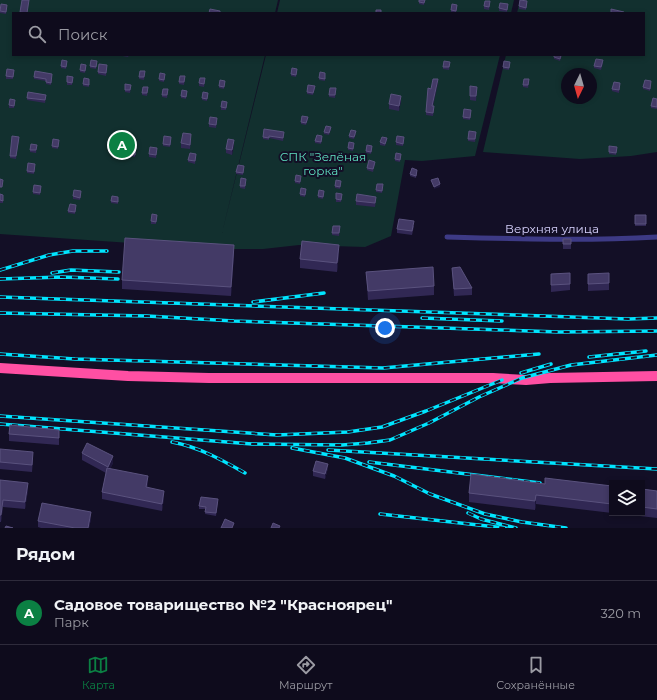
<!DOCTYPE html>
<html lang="ru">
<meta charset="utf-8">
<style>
:root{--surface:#0e0b1c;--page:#1c1929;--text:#f1f3f6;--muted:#9b9ba3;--line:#2e2b3b;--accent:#0b8043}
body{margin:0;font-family:Montserrat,sans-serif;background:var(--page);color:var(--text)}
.controls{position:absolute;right:12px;bottom:12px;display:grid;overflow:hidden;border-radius:0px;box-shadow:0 2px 6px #0003}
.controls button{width:36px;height:36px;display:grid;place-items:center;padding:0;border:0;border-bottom:1px solid var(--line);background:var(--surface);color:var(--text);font:20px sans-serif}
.compass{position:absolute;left:561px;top:68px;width:36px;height:36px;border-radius:50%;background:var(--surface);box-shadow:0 2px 6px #0003;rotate:185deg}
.you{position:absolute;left:385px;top:328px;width:14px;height:14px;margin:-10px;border:3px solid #fff;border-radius:50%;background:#1a73e8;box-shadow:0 0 0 6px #1a73e833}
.badge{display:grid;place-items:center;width:26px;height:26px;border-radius:50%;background:var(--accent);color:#fff;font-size:13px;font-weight:700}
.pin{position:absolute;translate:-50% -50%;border:2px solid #fff;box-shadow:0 1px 4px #0006}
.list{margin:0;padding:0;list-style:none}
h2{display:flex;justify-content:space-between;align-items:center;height:52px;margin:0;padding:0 16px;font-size:17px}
h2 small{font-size:13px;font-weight:400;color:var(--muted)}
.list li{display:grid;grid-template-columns:26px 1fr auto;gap:12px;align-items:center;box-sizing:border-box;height:64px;padding:0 16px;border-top:1px solid var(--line)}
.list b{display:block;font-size:15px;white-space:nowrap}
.list p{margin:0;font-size:13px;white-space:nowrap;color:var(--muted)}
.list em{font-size:13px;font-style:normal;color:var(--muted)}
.icon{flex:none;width:22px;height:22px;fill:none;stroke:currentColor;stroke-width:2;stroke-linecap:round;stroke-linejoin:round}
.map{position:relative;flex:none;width:657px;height:528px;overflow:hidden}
.search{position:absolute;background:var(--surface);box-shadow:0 2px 6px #0003;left:12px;right:12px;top:12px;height:44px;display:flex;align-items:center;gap:10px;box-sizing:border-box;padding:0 14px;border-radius:0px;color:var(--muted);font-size:15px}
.sheet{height:116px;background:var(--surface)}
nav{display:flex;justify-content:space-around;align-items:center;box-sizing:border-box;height:56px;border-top:1px solid var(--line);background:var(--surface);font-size:11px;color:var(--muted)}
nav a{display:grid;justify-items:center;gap:2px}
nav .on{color:var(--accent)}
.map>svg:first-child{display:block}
</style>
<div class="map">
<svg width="657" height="528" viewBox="0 0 657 528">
<rect width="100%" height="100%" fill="#130f26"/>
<!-- green -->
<path fill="#12302f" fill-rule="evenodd" d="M0 0H278L275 13H13V55H265L222 233 266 55H500L475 156 422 161 405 160 391 236 365 247 299 245 263 249H218L0 234Z
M280 0H514L511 13H277Z
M520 0H657V152L631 156 580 159 483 152 506 55H644V13H517ZM567 74H591V98H567Z"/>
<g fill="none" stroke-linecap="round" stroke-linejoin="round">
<!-- street -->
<path stroke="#3d3a85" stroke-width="5" d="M447 237C517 239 587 241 657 237"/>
<!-- highway -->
<path stroke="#ff4fa3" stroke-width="10" d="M0 368 128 376 209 378H493L526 380 550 378 657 376"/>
<!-- rail casing -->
<g stroke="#00e5ff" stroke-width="3.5">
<path id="rail" d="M0 270 49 255 73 251H107
M52 273 71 270 119 272
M0 279 62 277 118 279
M0 297 628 319 657 318
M253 302 324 293
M0 313 147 316 234 321 559 332 657 331
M422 318 502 321
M0 354 75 359 383 368 539 354
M589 357 646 351
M521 373 551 364
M0 416 277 435 348 432 382 427 426 411 502 380
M0 424 252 444 342 445 368 443 390 440 429 423 479 397 522 378 571 365 657 355
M172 442C199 447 222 460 245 473
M292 448 345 458 394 476 430 494 485 514 522 522 566 528
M328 450 657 469
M369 462 540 483
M468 513 481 519 516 528
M380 514 505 528"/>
</g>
<!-- rail -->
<use href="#rail" stroke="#130f26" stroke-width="2" stroke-dasharray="6" stroke-linecap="butt"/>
</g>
<!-- wall -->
<path fill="#312854" d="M419 0H425L424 5 419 4Z
M527 3 526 10 519 9V6Z
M490 4 489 10 484 9V6Z
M508 6 507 12 499 11V8Z
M0 7H7L6 14 0 13Z
M457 7 456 13 451 12V10Z
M117 55H129L128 57Z
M390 55H397V56Z
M554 55H562L560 61 554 59Z
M67 63 66 69 61 68V66Z
M97 63 96 69 90 68V66Z
M603 63 601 70 594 68V66Z
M450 64 449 70 443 69V67Z
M510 64 509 70 503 69V67Z
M86 67 85 73 80 72V70Z
M107 67 106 76 98 74V72Z
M297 71 296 77 291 76V74Z
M14 72 13 79H6V76Z
M145 74 144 80 139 79V77Z
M325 75V81L319 80V78Z
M52 76 51 85 46 84V81L34 79V77Z
M165 76 164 82 159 81V79Z
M185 79 184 85 179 84V82Z
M73 80 72 85H67V82Z
M89 81V87L83 86V84Z
M205 81 204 87 199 86V83Z
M529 82 528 88 523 87V85Z
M225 83 224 89 219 88V86Z
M438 83 433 106 434 109 433 116 426 115V112L431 89Z
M651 84 650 91 643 89V87Z
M470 86 477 87 476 101 470 100Z
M620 86 619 93 612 91V89Z
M131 87 130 93 125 92V90Z
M315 88 313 95 307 94V92Z
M148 90 147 96 142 95V93Z
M336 91 335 98 329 97V95Z
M168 92 167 98 162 97V95Z
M187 93 186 99 181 98V96Z
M208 95 207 101 202 100V98Z
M46 97 45 103 27 100V98Z
M657 99V109L651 108V106Z
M401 101 399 111 389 109V104Z
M15 103 14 108H9V105Z
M227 104 226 110H221V107Z
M471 113 470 120 463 119V117Z
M308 119 306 125 301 124V122Z
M217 120 216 128 209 127V124Z
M331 129 329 135 324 134V132Z
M356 134 354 139 349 138V136Z
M284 135 283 141 269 138V140L263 139V137Z
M476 135 475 142 468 141V139Z
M19 139 16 159 10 158V156Z
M191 139 190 149 181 148V143Z
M322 139 321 144 315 143V141Z
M171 140 170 147 163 146V144Z
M387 140 385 146 380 145V142Z
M404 140 403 146 396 145V142Z
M59 142 58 149 52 148V146Z
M37 145 36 153 30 152V150Z
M234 145 232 155 226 153V149Z
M354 145 353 151 348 150V148Z
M119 146 117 154 111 153V150Z
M372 149 371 154 366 153V151Z
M617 149 616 155 609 154V152Z
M136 150 135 157 128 156V154Z
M157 150 156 158 149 157V154Z
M196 156 195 164 188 162V160Z
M401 156 400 162 395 161V159Z
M375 164 373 172 367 170V168Z
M35 167 34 174 27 173V171Z
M244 168 243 175 236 174V172Z
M417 172 416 178 410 176V174Z
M301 178 300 184 295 183V181Z
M246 182 245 189 240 188V186Z
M341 183 340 189 335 188V186Z
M41 186 40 195 33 194V192Z
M383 187 382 193 376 192V190Z
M306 191 305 197 300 196V194Z
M324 193 323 199 318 198V196Z
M0 194 3 195V203H0Z
M81 194 80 200 73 199V196Z
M342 197 341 202H336V199Z
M118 199V204L111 203V201Z
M376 200 375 207 356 205V201Z
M76 207 75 214 68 213V211Z
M635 215H646V226H635Z
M157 217 156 224H151V221Z
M333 226H340L339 236 332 235Z
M414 226 412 235 397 233V229Z
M563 239H571V249H563Z
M234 254 231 296 122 289V280Z
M339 254 337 272 300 268V259Z
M452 268 472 288V295L454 296Z
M366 272 434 286V295L368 300Z
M570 273V290L551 292V274Z
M588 274 609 283V290L588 291Z
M9 434 59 436V445L9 441Z
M0 449 33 459 32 472 0 469Z
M82 453 113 463 110 469 148 483 147 488 164 498 162 511 102 499V492L106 473 82 460Z
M328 468 325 479 313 476V471Z
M0 480 28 490 25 509 3 507 1 522H0Z
M545 484 612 486V513L536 504 535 510 469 502V493Z
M642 489 657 491V518L614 513H642Z
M218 502 216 516 205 514 206 509H199V506Z
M91 519 89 528H41L38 527V521Z"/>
<!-- shaded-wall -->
<path fill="#1d163a" d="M438 79V83L432 109V106Z
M401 96V101L399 111V106Z
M234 140V145L232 155V150Z
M440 184V187L434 189V187Z
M234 245V254L231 296V287Z
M339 245V254L337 272V263Z
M113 456V463L108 474V467Z
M328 464V468L325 479V474Z
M148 476V483L146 494V487Z
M28 483V490L25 509V502Z
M164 491V498L162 511V504Z
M536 495V504L535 510V501Z
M3 500V507L1 522V515Z
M91 512V519L89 528H88Z"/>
<!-- building -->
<path fill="#433a66" stroke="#5a527e" d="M22 0H29L27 13 20 12Z
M419 0H425L424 3 419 2Z
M520 0 527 1 526 8 519 6Z
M485 1H490L489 7 484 6Z
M500 3 508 4 507 10 499 8Z
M1 4 7 5 6 12 0 11Z
M452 4 457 5 456 11 451 10Z
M210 9 220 11V13H209Z
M611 9 624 12V13H611Z
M376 10H381V13H376Z
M554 55H561L560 59 554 57Z
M596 59 603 60 601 67 594 66Z
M62 60 67 61 66 67 61 66Z
M91 60 97 61 96 67 90 66Z
M444 61 450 62 449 67H443Z
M504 61 510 62 509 68 503 67Z
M81 64 86 65 85 71 80 70Z
M99 64 107 65 106 73 98 72Z
M292 68 297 69 296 75 291 74Z
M7 69 14 70 13 77 6 76Z
M35 71 52 74 51 83 46 82V79L34 77Z
M140 71H145L144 77H139Z
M320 72 325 73V79L319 78Z
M160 73 165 74 164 80 159 79Z
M67 76 73 77 72 83 67 82Z
M180 76H185L184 82H179Z
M84 78 89 79V85L83 84Z
M200 78H205L204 84 199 83Z
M433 79H438L432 106H434L433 113 426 112 428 88 431 89Z
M524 79H529L528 85H523Z
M220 80 225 81 224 87 219 86Z
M645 80 651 81 650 89 643 87Z
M614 82 620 83 619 90 612 89Z
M125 84 131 85 130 90H125Z
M308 85 315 86 313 93 307 92Z
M470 86 477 87 476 96H470Z
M143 87H148L147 93H142Z
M330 88H336L335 95H329Z
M163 89H168L167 95H162Z
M182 90 187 91 186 97 181 96Z
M28 92 46 95 45 100 27 98Z
M203 92 208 93 207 99 202 98Z
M391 94 401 96 399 106 389 104Z
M653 98 657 99V107L651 106Z
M10 99 15 100 14 106 9 105Z
M222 101 227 102 226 108 221 107Z
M464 109 471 110 470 118 463 117Z
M302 116 308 117 306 123 301 122Z
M210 117 217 118 216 125 209 124Z
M326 126 331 127 329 133 324 132Z
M264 129 284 132 283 138 269 136V138L263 137Z
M351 130 356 131 354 137 349 136Z
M469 131 476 132 475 139H468Z
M183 133 191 134 190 145 181 143Z
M317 135 322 136 321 142 315 141Z
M12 136 19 137 16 156H10Z
M164 136 171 137 170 145 163 144Z
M397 136 404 137 403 144 396 142Z
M382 137 387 138 385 144 380 142Z
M53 139 59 140 58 147 52 146Z
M228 139 234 140 232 150 226 149Z
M349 142 354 143 353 149 348 148Z
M112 143 119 144 117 151 111 150Z
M31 144 37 145 36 150H30Z
M367 145 372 146 371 152 366 151Z
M129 146 136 147 135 155 128 154Z
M609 146 617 147 616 153 609 152Z
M150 147 157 148 156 155 149 154Z
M190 153 196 154 195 161 188 160Z
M396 153 401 154 400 160 395 159Z
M369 160 375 162 373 169 367 168Z
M28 163 35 164 34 172 27 171Z
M238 165 244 166 243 173 236 172Z
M412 168 417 170 416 176 410 174Z
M296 175 301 176 300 182 295 181Z
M241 178 246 179 245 186H240Z
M438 178 440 184 434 187 431 180Z
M0 179 3 180 2 187H0Z
M336 180 341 181 340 187 335 186Z
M377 184H383L382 191 376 190Z
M34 185 41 186 40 193 33 192Z
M301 188 306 189 305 195 300 194Z
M74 190 81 191 80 198 73 196Z
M319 190 324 191 323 197 318 196Z
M336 193 342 194 341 200 336 199Z
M0 194 3 195V201L0 200Z
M357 194 376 197 375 203 356 201Z
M112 196 118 197V202L111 201Z
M70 204 76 205 75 212 68 211Z
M152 214 157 215 156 222 151 221Z
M635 215H646V224H635Z
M399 219 414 221 412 231 397 229Z
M333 226H340L339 233H332Z
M125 238 234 245 231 287 122 280Z
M563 239H571V244H563Z
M302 241 339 245 337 263 300 259Z
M433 267 434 286 368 291 366 272Z
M460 267 472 288 454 289 452 268Z
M570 273V284L551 285V274Z
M609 273V283L588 284V274Z
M10 425 59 430V438L9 434Z
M87 443 113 456 108 467 82 453Z
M0 449 33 452 32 465 0 462Z
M316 461 328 464 325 474 313 471Z
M107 468 148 476 146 487 164 491 162 504 102 492Z
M471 474 545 484V478L612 486V504L536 495 535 501 469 493Z
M0 480 28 483 25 502 3 500 1 515H0Z
M642 489 657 491V509L642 507Z
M201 497 218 499 216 513 205 512 206 507 199 506Z
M42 503 91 512 88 528H75L38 521Z
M225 519 234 523 232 528H221Z
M273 523 280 526 279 528H271Z
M6 526 13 528H5Z"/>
<g text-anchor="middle" stroke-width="4" stroke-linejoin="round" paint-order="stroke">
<!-- park labels -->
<g font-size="12" fill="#5fe0c0" stroke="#130f26">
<text x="323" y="161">СПК "Зелёная<tspan x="323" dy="14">горка"</tspan></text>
</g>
<!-- street labels -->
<g font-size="12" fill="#d9d4ff" stroke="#130f26">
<text x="552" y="233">Верхняя улица</text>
</g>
</g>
</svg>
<div class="controls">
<button><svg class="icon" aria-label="layers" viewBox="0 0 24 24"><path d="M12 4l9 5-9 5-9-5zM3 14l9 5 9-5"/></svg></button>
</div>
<svg class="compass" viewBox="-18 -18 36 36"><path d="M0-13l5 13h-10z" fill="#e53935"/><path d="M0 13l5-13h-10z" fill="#9b9ba3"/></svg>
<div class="you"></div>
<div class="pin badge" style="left:122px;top:145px">A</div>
<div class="search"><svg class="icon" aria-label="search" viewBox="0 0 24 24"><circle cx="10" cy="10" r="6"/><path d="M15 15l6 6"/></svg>Поиск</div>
</div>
<section class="sheet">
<h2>Рядом<small></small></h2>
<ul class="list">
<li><span class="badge">A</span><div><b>Садовое товарищество №2 &quot;Красноярец&quot;</b><p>Парк</p></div><em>320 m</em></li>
</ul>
</section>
<nav>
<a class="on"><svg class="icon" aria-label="map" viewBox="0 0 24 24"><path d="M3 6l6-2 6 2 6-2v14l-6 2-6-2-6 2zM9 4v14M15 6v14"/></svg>Карта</a>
<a><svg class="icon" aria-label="directions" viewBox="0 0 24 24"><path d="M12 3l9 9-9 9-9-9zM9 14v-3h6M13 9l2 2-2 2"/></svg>Маршрут</a>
<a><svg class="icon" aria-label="saved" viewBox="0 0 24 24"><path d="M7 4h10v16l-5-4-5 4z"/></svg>Сохранённые</a>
</nav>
